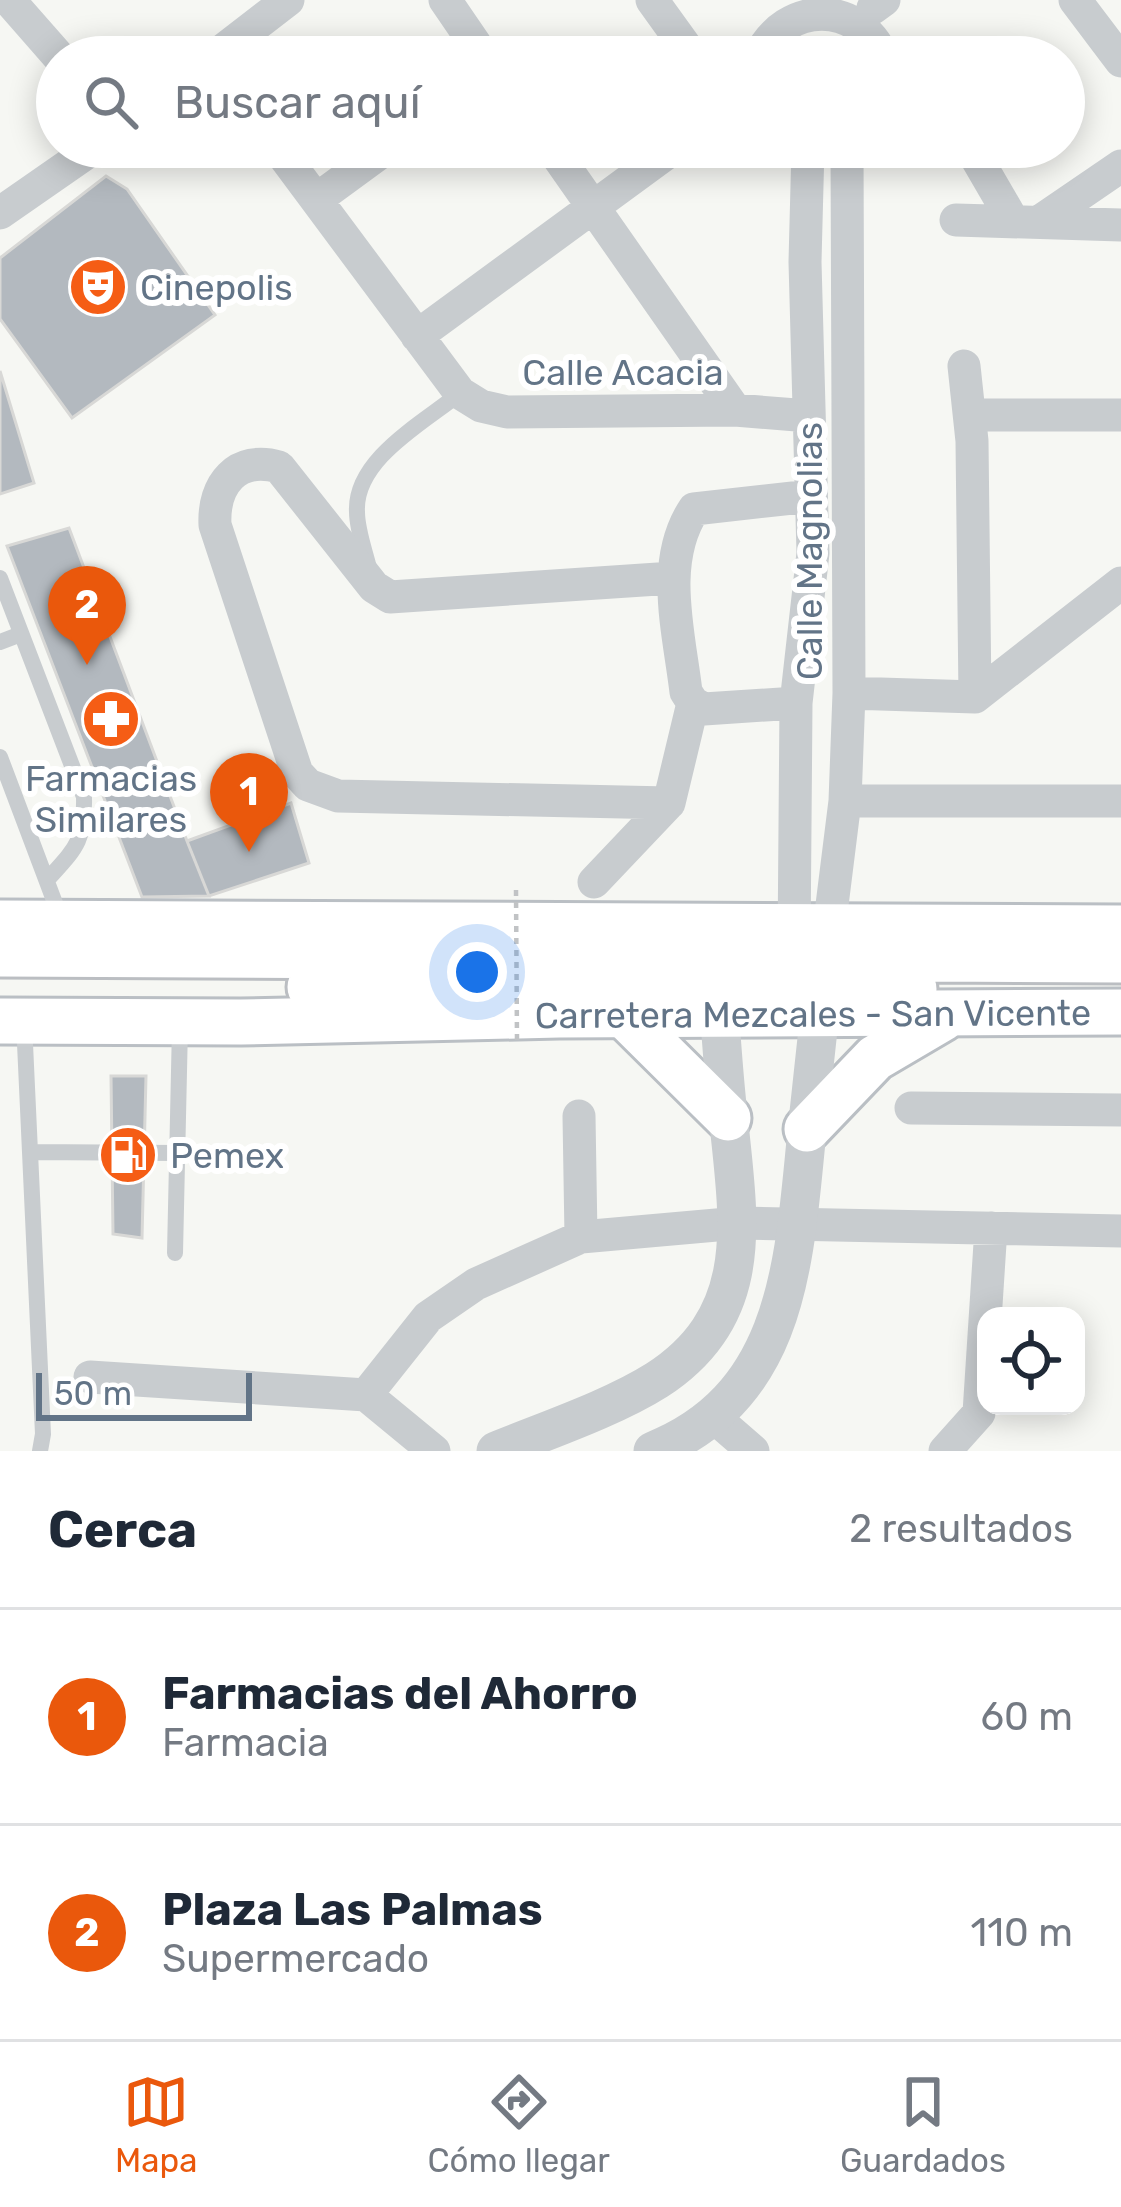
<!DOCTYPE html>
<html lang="es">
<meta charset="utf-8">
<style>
:root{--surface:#fff;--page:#f2f2f3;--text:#1f2937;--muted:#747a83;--line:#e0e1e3;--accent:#ea580c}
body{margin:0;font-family:Rubik,sans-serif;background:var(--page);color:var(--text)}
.controls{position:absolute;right:36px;bottom:36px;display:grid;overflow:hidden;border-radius:24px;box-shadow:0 6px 30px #0003}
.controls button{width:108px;height:108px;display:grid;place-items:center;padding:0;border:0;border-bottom:3px solid var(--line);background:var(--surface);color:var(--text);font:60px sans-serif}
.scale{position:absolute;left:36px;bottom:30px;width:216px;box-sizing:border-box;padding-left:12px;border:6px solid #627487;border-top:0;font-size:33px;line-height:42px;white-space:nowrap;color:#627487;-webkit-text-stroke:9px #fff;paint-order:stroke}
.you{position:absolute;left:477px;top:972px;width:42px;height:42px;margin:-30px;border:9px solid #fff;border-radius:50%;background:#1a73e8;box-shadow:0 0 0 18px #1a73e833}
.badge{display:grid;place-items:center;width:78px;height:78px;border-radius:50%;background:var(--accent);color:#fff;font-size:39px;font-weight:700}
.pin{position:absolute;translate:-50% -99px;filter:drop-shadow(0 3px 6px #0008)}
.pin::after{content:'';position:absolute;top:63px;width:42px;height:36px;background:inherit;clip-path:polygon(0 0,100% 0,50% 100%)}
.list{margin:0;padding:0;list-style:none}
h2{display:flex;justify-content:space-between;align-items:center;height:156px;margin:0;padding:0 48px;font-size:51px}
h2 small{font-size:39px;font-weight:400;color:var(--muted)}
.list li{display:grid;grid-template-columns:78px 1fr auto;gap:36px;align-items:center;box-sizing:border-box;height:216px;padding:0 48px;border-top:3px solid var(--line)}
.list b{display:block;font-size:45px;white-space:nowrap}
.list p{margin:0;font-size:39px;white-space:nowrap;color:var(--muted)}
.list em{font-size:39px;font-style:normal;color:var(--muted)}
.icon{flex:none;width:66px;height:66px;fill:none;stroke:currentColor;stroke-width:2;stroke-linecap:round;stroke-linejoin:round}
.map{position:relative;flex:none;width:1121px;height:1451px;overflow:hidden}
.search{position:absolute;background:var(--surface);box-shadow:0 6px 30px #0003;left:36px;right:36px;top:36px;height:132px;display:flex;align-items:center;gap:30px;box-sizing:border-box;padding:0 42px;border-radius:66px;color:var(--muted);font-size:45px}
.sheet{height:588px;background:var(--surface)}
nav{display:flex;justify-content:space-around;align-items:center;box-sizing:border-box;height:168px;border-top:3px solid var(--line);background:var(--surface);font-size:33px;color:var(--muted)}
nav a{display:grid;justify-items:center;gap:6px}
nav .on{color:var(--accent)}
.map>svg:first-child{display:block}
</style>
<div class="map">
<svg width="1121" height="1451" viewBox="0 0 1121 1451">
<rect width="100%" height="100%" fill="#f6f7f3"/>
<!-- building -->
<path fill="#b3b9bf" stroke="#d8d8d6" stroke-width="3" d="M106 176 127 189 215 315 72 418 0 319V258Z
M0 371 34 483 0 494Z
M69 528 187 841 209 896 142 897 7 546Z
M291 803 309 863 209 896 187 841Z
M111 1076H146L142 1238 113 1234Z"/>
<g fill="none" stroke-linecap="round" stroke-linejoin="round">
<!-- secondary casing -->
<g stroke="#babfc4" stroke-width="51">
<g id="secondary">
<path d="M0 923 1121 928"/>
<path d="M623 1014 728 1118"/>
<path id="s1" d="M0 1021 241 1022 559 1015 1121 1012"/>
<path d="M807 1129 875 1058 943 1018"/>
</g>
</g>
<!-- primary casing -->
<g stroke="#bbbec2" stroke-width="57">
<path id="primary" d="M0 951 1121 957
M313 987 911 989"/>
</g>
<!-- service -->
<path stroke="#c8cccf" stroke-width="16" d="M369 568C365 551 357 530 357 512 354 459 425 422 460 393
M0 578 84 797C85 841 76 848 48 879
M0 642 21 634
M0 757 61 919
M24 1022 43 1434 40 1451
M30 1152 177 1153
M175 1253 180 1026"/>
<!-- minor -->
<path stroke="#c8cccf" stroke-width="33" d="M9 0 59 57
M445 0 484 57
M652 0 693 57
M1075 0 1121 61
M873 8 884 0
M214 57 288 0
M759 57C785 0 859 0 883 57
M277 147 460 393 481 406 507 412 735 410 809 416
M551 147 735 410
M970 147 1013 221
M317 199 388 147
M0 213 95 147
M956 220 1121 225
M1039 222 1121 166
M417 336 675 147
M964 366 972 441 975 697
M970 415H1121
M849 693 975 697 1121 583
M796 703 704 709 693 703 686 692C679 632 659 562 694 509L811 496
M845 801H1121
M669 803 338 796 308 785 297 773 215 525C213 484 237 455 279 467L374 587 390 597 673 578
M594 882 669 803 693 703
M827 945 845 801 849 693 847 147
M794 948 796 703 813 553 805 262 808 147
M911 1108 1121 1110
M579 1116 581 1237
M90 1377 366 1395 434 1451
M366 1395 428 1317 476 1284 581 1237 739 1223 1121 1231
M715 1418 753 1451
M945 1451 979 1413 991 1228"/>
<!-- tertiary -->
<path stroke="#c8cccf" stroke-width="39" d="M496 1451C545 1431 613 1408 657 1380 759 1314 738 1217 728 1114 723 1071 721 1028 717 985
M653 1451C791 1396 794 1258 807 1131 812 1081 818 1032 823 983"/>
<!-- secondary -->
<use href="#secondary" stroke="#fff" stroke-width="45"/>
<!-- primary -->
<use href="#primary" stroke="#fff" stroke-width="51"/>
<!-- path-bridge -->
<path stroke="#c1c3c5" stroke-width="4.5" stroke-dasharray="6 6" stroke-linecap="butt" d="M516 890 517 1041"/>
</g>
<!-- icons -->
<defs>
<g id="theatre-disc" transform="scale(3)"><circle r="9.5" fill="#f55d15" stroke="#fff"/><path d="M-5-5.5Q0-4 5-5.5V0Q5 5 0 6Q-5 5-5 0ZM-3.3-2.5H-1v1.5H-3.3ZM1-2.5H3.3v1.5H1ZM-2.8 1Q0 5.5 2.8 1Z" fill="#fff"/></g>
<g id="pharmacy-disc" transform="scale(3)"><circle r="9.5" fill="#f55d15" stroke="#fff"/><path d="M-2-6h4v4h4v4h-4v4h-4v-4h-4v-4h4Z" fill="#fff"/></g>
<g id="fuel-disc" transform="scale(3)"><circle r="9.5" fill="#f55d15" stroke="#fff"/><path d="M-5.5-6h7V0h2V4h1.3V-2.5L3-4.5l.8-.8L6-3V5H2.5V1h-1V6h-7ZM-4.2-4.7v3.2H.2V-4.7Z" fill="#fff"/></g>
</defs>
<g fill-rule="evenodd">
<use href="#theatre-disc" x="98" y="287"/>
<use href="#pharmacy-disc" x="111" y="719"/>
<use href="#fuel-disc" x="128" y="1155"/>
</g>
<g text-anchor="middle" stroke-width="12" stroke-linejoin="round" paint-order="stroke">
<!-- poi labels -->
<g font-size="36" fill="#627487" stroke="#fff" text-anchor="start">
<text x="140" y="300">Cinepolis</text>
<text x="111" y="791" text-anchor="middle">Farmacias<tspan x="111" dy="41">Similares</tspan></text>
<text x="170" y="1168">Pemex</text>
</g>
<!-- street labels -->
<g font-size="36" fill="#627487" stroke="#fff">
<text x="623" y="385">Calle Acacia</text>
<text transform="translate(809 551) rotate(-90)" y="13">Calle Magnolias</text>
<text dy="13" stroke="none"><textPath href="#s1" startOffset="813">Carretera Mezcales - San Vicente</textPath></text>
</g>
</g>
</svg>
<div class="controls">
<button><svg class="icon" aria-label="locate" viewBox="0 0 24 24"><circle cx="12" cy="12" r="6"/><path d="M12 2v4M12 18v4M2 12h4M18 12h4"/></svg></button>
</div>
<div class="scale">50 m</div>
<div class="you"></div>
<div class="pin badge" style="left:249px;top:852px">1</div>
<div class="pin badge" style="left:87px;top:665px">2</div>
<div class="search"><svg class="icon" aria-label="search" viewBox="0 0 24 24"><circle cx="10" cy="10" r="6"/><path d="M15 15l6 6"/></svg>Buscar aquí</div>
</div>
<section class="sheet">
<h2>Cerca<small>2 resultados</small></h2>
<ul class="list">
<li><span class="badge">1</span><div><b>Farmacias del Ahorro</b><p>Farmacia</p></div><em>60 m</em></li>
<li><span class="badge">2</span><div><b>Plaza Las Palmas</b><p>Supermercado</p></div><em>110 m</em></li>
</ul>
</section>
<nav>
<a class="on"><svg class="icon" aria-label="map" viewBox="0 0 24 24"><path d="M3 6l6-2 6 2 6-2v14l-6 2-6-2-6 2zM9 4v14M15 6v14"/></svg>Mapa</a>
<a><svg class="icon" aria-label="directions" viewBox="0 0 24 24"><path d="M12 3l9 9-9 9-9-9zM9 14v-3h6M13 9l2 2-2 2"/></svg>Cómo llegar</a>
<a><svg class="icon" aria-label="saved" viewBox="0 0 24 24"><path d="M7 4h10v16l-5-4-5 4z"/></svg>Guardados</a>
</nav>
